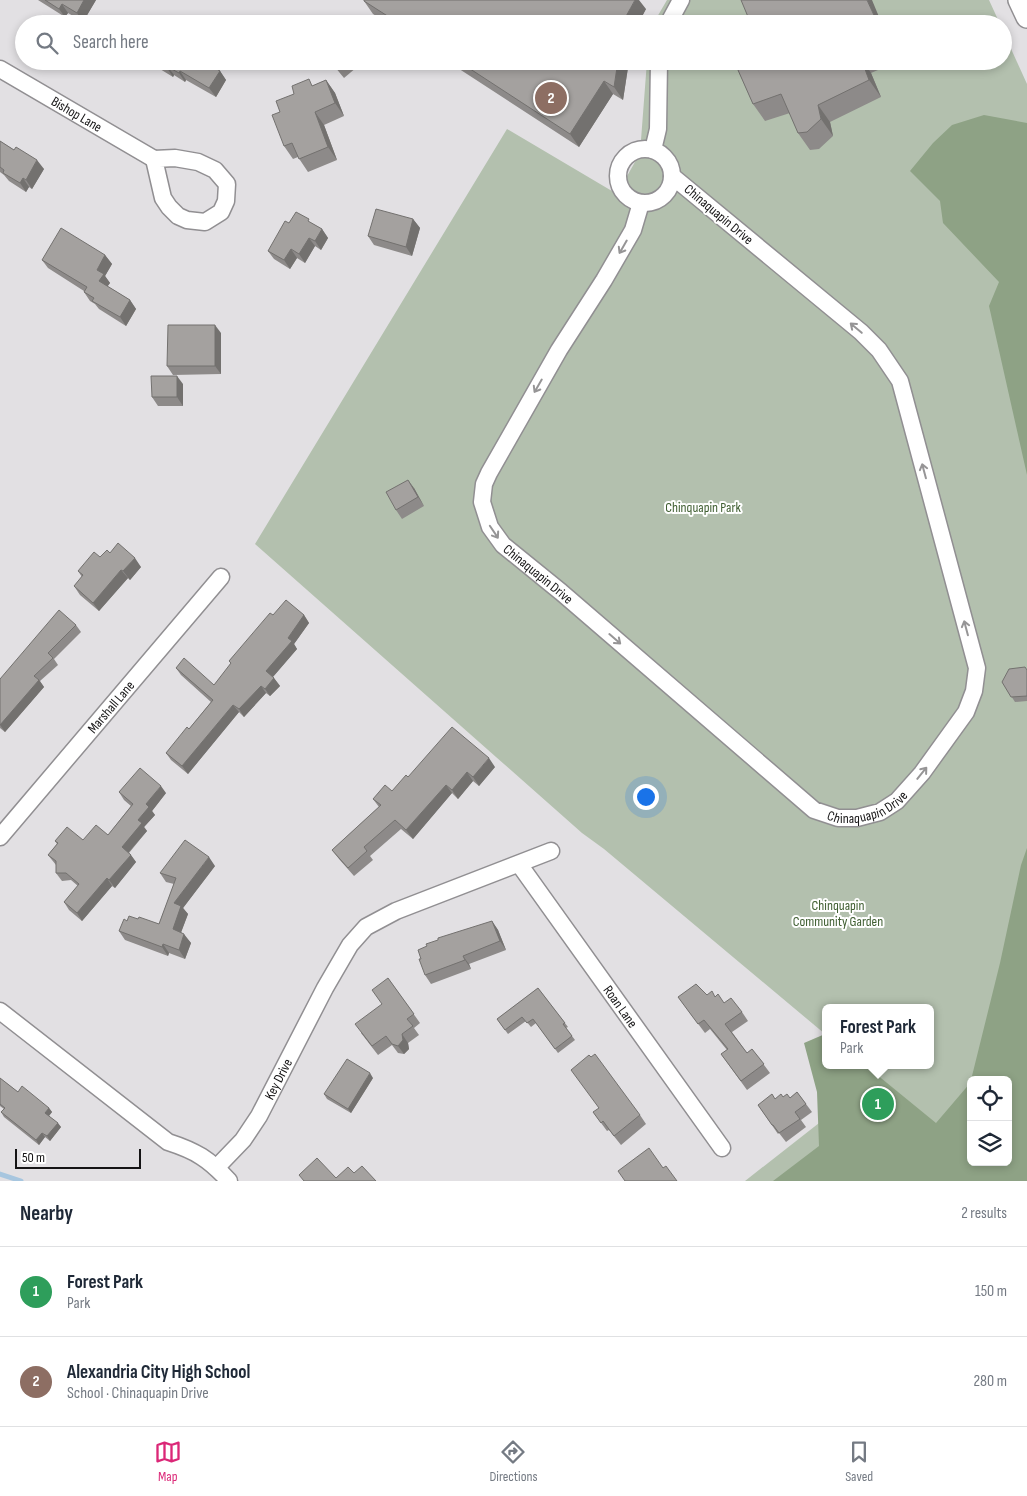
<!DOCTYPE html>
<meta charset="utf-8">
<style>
:root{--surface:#fff;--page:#f6f6f7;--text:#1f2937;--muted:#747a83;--line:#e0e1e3;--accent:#db2777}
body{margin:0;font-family:"Sofia Sans Condensed",sans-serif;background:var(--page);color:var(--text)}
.controls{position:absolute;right:15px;bottom:15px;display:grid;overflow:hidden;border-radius:8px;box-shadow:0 2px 8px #0003}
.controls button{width:45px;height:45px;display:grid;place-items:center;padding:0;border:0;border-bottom:1px solid var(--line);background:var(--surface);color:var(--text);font:25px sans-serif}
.scale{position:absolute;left:15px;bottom:12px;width:126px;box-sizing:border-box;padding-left:5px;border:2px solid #151415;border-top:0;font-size:14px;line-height:18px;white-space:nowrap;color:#151415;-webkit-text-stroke:4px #fff;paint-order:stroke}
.you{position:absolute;left:645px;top:796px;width:18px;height:18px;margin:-12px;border:4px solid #fff;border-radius:50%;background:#1a73e8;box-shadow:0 0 0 8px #1a73e833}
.badge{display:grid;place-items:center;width:32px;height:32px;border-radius:50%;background:var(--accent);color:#fff;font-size:16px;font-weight:700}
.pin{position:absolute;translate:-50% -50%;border:2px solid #fff;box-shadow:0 1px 5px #0006}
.popup{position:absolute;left:822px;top:1004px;width:112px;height:65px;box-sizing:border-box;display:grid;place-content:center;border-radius:8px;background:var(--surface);filter:drop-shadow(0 1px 4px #0005);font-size:16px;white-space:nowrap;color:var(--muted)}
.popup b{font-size:19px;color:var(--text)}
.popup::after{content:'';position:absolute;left:50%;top:100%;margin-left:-10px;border:10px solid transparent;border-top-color:var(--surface)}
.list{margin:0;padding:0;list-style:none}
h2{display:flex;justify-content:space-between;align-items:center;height:65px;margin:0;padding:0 20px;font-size:21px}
h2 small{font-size:16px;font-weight:400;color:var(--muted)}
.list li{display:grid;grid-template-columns:32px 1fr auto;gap:15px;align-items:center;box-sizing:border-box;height:90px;padding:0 20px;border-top:1px solid var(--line)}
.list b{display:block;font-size:19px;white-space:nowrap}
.list p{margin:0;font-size:16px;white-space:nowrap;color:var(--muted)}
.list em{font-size:16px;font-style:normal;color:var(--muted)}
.icon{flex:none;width:28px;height:28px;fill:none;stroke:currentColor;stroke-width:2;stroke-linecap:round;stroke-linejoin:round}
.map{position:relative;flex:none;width:1027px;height:1181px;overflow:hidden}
.search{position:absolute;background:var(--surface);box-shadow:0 2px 8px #0003;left:15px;right:15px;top:15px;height:55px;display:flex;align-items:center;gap:12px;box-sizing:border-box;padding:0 18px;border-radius:28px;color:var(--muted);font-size:19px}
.sheet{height:245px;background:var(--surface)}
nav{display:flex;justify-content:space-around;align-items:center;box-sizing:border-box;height:70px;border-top:1px solid var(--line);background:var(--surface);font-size:14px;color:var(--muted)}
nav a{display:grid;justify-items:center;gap:2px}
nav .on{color:var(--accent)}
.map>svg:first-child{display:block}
</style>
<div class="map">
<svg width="1027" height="1181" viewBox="0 0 1027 1181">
<rect width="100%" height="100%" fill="#e2e0e3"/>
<!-- green -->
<path fill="#b3c0ae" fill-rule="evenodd" d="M667 0H989L1000 24H653Z
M1003 31 1027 84V1181H745L879 1076 865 1065H930V1008H826L825 1034 604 849 582 833 255 544 507 129 617 194 640 153 647 61H1003ZM971 1080H1008V1162H971Z"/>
<!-- forest -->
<path fill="#8ea285" d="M984 115 1027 123V475L989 306 999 282 943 223 940 201 910 171 933 143 952 125Z
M1027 848V1181H773L819 1146 817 1092 804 1043 825 1034 826 1065H865L936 1123 971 1082V1162H1008V1080H971L1000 963 1021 865Z"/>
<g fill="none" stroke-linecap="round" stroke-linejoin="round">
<!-- stream -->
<path stroke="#a7c6df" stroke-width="5" d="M0 1174 21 1181"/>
<!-- minor casing -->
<g stroke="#918f92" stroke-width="19">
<g id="minor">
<path d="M668 24 681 0"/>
<path id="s1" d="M0 69 154 159"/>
<circle cx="645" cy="176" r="27"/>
<path d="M653 150 658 129 659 61"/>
<path d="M175 158 198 162 215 170 227 184 226 201 221 212 205 222 187 220 178 216 169 207 163 198 154 159Z"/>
<path id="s2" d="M641 203 633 230 604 280 559 350 489 473 484 484 482 502 490 527 503 545 561 592 814 810 838 818H857L880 812 897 801 922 773 966 712 974 691 977 668 900 381 879 350 861 332 672 176"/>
<path id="s3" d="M0 837 221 577"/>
<path id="s4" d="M519 864 722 1148"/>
<path d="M0 1011 168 1142C196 1151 209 1159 229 1181"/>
<path id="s5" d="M217 1167 243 1140 259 1116 325 988 350 945 366 927 396 911 551 851"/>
</g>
</g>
<!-- major casing -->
<g stroke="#918f92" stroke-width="24">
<path id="major" d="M1019 0 1027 17"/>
</g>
<!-- minor -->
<use href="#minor" stroke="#fff" stroke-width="16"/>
<!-- major -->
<use href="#major" stroke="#fff" stroke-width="21"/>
</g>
<!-- wall -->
<path fill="#8d8a89" d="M38 0H96L83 22 68 13 65 17Z
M364 1 646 9 638 24H389L373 14Z
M151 61H208L207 64 220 71 226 80 216 97 186 80 185 82 174 75 173 77 160 69 158 66Z
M330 61H362L363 62 344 78Z
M447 61H629L623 100 613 94 579 147Z
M734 61H899L871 73 881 97 830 122 833 136 819 149 810 150 798 133 790 113 765 121 753 104Z
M326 80 335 93 344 116 324 125 337 160 308 172 298 157 293 159 284 146 294 94Z
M0 141 44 169 32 189 29 187 26 192 9 181 4 175 0 172Z
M413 219 420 228 412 256 374 245 368 236Z
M289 223H311L322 229 328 238 321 250 315 246 305 263 297 258 290 269 274 259 268 251Z
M105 255 112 264 105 276 110 283 107 286 130 300 136 309 126 326 99 309 95 304 90 301 84 292V291L48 268 42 260Z
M221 333V374L173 375 167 366Z
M183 384V406H158L152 397Z
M414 488 424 506 402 519 396 510Z
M110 553 141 567 130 580 128 578 99 611 80 595 74 586 82 577 78 571 100 557Z
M273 615H304L309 623 294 644 297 649 273 677 280 686 270 696 266 693 244 717 239 712 188 774 171 760 166 753 189 729 211 702 181 675 176 668 214 685 231 664 229 661Z
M76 625 81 632 54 659 58 665 40 681 44 687 5 732 0 728V679Z
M1027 670V701L1015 702 1002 682Z
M495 767 479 786 473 781 458 799 452 793 413 839 401 829 370 856 373 860 354 876 339 859 332 850 379 807 373 799 392 791 408 777Z
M119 792 166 793 152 811 155 815 144 827 147 831 129 853 136 862 115 888 112 886 82 921 69 910 64 902 78 886 71 880 62 881 56 873V865L48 855 57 844 55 841 83 840 108 835 131 806 124 800Z
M215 866 183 908 188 914 181 932 191 943 185 959 169 953 168 956 125 940 119 931 138 919 159 924 174 884 166 882 160 873Z
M492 921 498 930 506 950 469 964 471 969 431 984 425 975Z
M388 978 420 1023 414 1028 419 1035 408 1043 409 1049 404 1054 398 1053 392 1045 378 1055 361 1033 382 1004Z
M538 988 568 1027 566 1028 575 1040 558 1053 536 1023 531 1027 526 1021 508 1034 497 1019Z
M707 995 715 997 724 1003 742 1012 748 1021 732 1032 747 1053 752 1049 770 1073 747 1090 721 1054 727 1050 710 1029 705 1033 678 997Z
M0 1078 18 1092 49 1108 52 1112 49 1116 61 1127 50 1141 45 1137 39 1145 4 1117 1 1112 4 1109 0 1106Z
M373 1078 351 1113 327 1099 324 1094Z
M797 1092 812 1112 801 1120 806 1127 786 1142 779 1133 778 1134 758 1105 783 1097 790 1098Z
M593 1112 640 1115 646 1124 621 1145 609 1130 607 1131Z"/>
<!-- shaded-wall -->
<path fill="#73716f" d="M84 0H96L83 22 77 13Z
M635 0H639L646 9 638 24H624V20Z
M867 0H872L882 24H878Z
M62 4 68 13 65 17 59 9Z
M618 61H629L623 100 614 87Z
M862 61H863L871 73 881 97 869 80Z
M168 67 174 75 173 77 167 68Z
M180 71 186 80 185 82 179 73Z
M220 71 226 80 216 97 209 88Z
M326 80 335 93 344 116 335 103Z
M604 81 613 94 579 147 570 134Z
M818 105 830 122 833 136 821 119Z
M315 112 324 125 337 160 328 147Z
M37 160 44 169 32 189 26 180Z
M23 178 29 187 26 192 20 183Z
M413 219 420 228 412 256 406 247Z
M322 229 328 238 321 250 315 241Z
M309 238 315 246 305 263 299 254Z
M291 249 297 258 290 269 284 260Z
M105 255 112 264 105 276 110 283 105 290 99 281 97 270Z
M130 300 136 309 126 326 120 317Z
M215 325 221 333V374L215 366Z
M177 376 183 384V406L177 397Z
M408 480 414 488 424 506 418 497Z
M135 558 141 567 130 580 123 571Z
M121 570 128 578 99 611 93 603Z
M304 615 309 623 294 644 297 649 271 679 266 671 288 638Z
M274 678 280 686 270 696 265 689Z
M39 680 44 687 5 732 0 725Z
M261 686 266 693 244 717 239 709Z
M233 705 239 712 188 774 182 766Z
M489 758 495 767 479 786 473 777Z
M467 772 473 781 458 799 452 790Z
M446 785 452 793 413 839 406 830Z
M161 786 166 793 152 811 155 815 144 827 147 831 127 854 122 847 138 820 146 804Z
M131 855 136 862 115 888 109 880Z
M209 857 215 866 183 908 188 914 179 938 173 929 174 903Z
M107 878 112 886 82 921 77 913Z
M492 921 498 930 506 950 500 941Z
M184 934 191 943 185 959 179 950Z
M163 944 169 953 168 956 162 947Z
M463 956 469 964 471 969 465 960Z
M402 1034 408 1043 409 1049 404 1054 398 1046Z
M370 1073 373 1078 351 1113 348 1109Z
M49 1108 52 1112 48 1117 45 1113Z
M58 1123 61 1127 50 1141 47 1136Z
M42 1133 45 1137 39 1145 36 1140Z"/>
<!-- building -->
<path fill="#a4a19f" stroke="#73716f" d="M45 0H84L77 13 62 4 59 9Z
M364 0H635L624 20V24H400L364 1Z
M741 0H867L878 24H751Z
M156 61H203L220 71 209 88 180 71 179 73 168 67 167 68Z
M331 61H347L337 69Z
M458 61H618L614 87 604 81 570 134Z
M734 61H862L869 80 818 105 821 119 807 132 798 133 781 94 753 104Z
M309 79 312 86 326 80 335 103 315 112 328 147 299 159 292 143 284 146 272 115 280 112 276 101 294 94 292 86Z
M0 141 14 150 16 147 37 160 26 180 23 178 20 183 3 173 4 170 0 167Z
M376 209 413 219 406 247 368 236Z
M296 212 309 219 308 221 322 229 315 241 309 238 299 254 291 249 284 260 268 251 285 221 289 223Z
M61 228 105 255 97 270 104 274 99 281 130 300 120 317 92 301 94 298 84 292 87 287 42 260Z
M168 325H215V366H167Z
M151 376H177V397H152Z
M408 480 418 497 396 510 386 492Z
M118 543 135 558 123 571 121 570 93 603 74 586 83 575 78 571 94 552 100 557 107 550 110 553Z
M286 600 304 615 288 638 292 641 266 671 274 678 265 689 261 686 239 709 233 705 182 766 166 753 187 727 189 729 213 700 176 668 184 658 214 685 231 663 229 661 270 613 273 615Z
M59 610 76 625 48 653 53 658 34 676 39 680 0 725V679Z
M1025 667 1027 670V696L1011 697 1002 682 1009 669Z
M452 727 489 758 473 777 467 772 452 790 446 785 406 830 395 820 364 847 367 851 348 868 332 850 381 805 373 799 385 785 392 791 406 775 408 777Z
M140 768 161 786 146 804 149 807 138 820 142 823 122 847 131 855 109 880 107 878 77 913 64 902 79 884 66 873H56V861L48 855 58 843 55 841 67 827 83 840 96 825 108 835 133 804 119 792Z
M185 840 209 857 174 903 181 906 173 929 184 934 179 950 163 944 162 947 119 931 124 919 127 921 129 916 138 919 139 917 159 924 176 878 160 873Z
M492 921 500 941 463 956 465 960 425 975 419 959H421L418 950 427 946 426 944 438 940V938Z
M388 978 414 1014 407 1019 413 1026 402 1034 403 1040 398 1046 392 1044 386 1036 372 1046 355 1024 382 1004 372 990Z
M696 984 707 995 712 991 715 997 718 994 724 1003 731 998 742 1012 725 1024 747 1053 752 1049 764 1064 741 1081 721 1054 728 1049 704 1020 698 1024 678 997Z
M538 988 565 1023 563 1024 572 1036 555 1049 533 1019 527 1023 522 1017 505 1030 497 1019Z
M595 1054 640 1115 614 1136 603 1121 601 1123 593 1112 599 1108 571 1070 589 1055 591 1057Z
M347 1059 370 1073 348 1109 324 1094Z
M0 1078 18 1092 22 1086 49 1108 45 1113 58 1123 47 1136 42 1133 36 1140 1 1112 5 1108 0 1104Z
M797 1092 806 1104 795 1112 800 1119 779 1133 773 1125H772L758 1105 772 1094 775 1099 781 1094 783 1097 787 1094 790 1098Z
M649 1148 663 1168 666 1166 677 1181H625L618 1171Z
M317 1158 336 1178 348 1167 354 1173 362 1166 376 1181H304L299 1175Z"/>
<!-- one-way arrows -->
<defs><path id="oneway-shaft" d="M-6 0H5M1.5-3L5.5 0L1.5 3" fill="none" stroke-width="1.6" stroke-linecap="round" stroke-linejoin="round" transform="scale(1.25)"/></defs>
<g stroke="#969596">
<use href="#oneway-shaft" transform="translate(623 247) rotate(120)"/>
<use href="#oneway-shaft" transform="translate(856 328) rotate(-140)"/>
<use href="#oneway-shaft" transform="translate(538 386) rotate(120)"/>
<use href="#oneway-shaft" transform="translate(924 471) rotate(-105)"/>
<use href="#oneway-shaft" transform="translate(494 532) rotate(56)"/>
<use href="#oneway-shaft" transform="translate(966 628) rotate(-105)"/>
<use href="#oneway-shaft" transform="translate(615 639) rotate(41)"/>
<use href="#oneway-shaft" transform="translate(922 773) rotate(-51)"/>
</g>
<g text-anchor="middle" stroke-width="4" stroke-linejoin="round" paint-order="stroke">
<!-- street labels -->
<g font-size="14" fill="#151415" stroke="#fff">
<text dy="5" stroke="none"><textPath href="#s1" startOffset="89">Bishop Lane</textPath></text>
<text transform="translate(719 214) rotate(40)" y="5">Chinaquapin Drive</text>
<text dy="5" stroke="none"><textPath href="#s2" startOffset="435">Chinaquapin Drive</textPath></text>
<text dy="5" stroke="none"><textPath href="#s3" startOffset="171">Marshall Lane</textPath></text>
<text dy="5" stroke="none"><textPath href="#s2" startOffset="855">Chinaquapin Drive</textPath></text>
<text dy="5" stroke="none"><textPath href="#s4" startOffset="175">Roan Lane</textPath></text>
<text dy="5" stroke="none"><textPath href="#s5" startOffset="108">Key Drive</textPath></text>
</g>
<!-- park labels -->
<g font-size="14" fill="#3e5d30" stroke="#fff">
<text x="703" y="512">Chinquapin Park</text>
<text x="838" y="910">Chinquapin<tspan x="838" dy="16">Community Garden</tspan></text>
</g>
</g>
</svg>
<div class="controls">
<button><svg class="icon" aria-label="locate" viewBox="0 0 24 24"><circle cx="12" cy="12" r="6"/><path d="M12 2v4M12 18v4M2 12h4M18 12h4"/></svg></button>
<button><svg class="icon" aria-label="layers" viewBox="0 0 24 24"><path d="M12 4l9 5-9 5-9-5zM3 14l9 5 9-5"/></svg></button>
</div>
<div class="scale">50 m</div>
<div class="you"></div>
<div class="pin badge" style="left:878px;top:1104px;background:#2e9e5b">1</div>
<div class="popup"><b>Forest Park</b>Park</div>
<div class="pin badge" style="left:551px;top:98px;background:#8d6e63">2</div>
<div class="search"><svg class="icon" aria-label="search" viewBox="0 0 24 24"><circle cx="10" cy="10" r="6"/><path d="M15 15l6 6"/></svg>Search here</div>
</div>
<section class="sheet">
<h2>Nearby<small>2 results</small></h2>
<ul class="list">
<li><span class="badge" style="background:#2e9e5b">1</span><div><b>Forest Park</b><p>Park</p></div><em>150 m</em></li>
<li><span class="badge" style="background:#8d6e63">2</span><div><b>Alexandria City High School</b><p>School · Chinaquapin Drive</p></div><em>280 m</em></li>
</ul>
</section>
<nav>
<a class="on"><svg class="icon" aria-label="map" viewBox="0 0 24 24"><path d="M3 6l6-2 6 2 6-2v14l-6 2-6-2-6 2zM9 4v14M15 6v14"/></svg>Map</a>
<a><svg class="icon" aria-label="directions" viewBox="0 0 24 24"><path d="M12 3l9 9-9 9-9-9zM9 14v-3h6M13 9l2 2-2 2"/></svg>Directions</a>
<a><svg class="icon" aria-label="saved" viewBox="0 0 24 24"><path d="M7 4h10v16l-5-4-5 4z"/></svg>Saved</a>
</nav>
